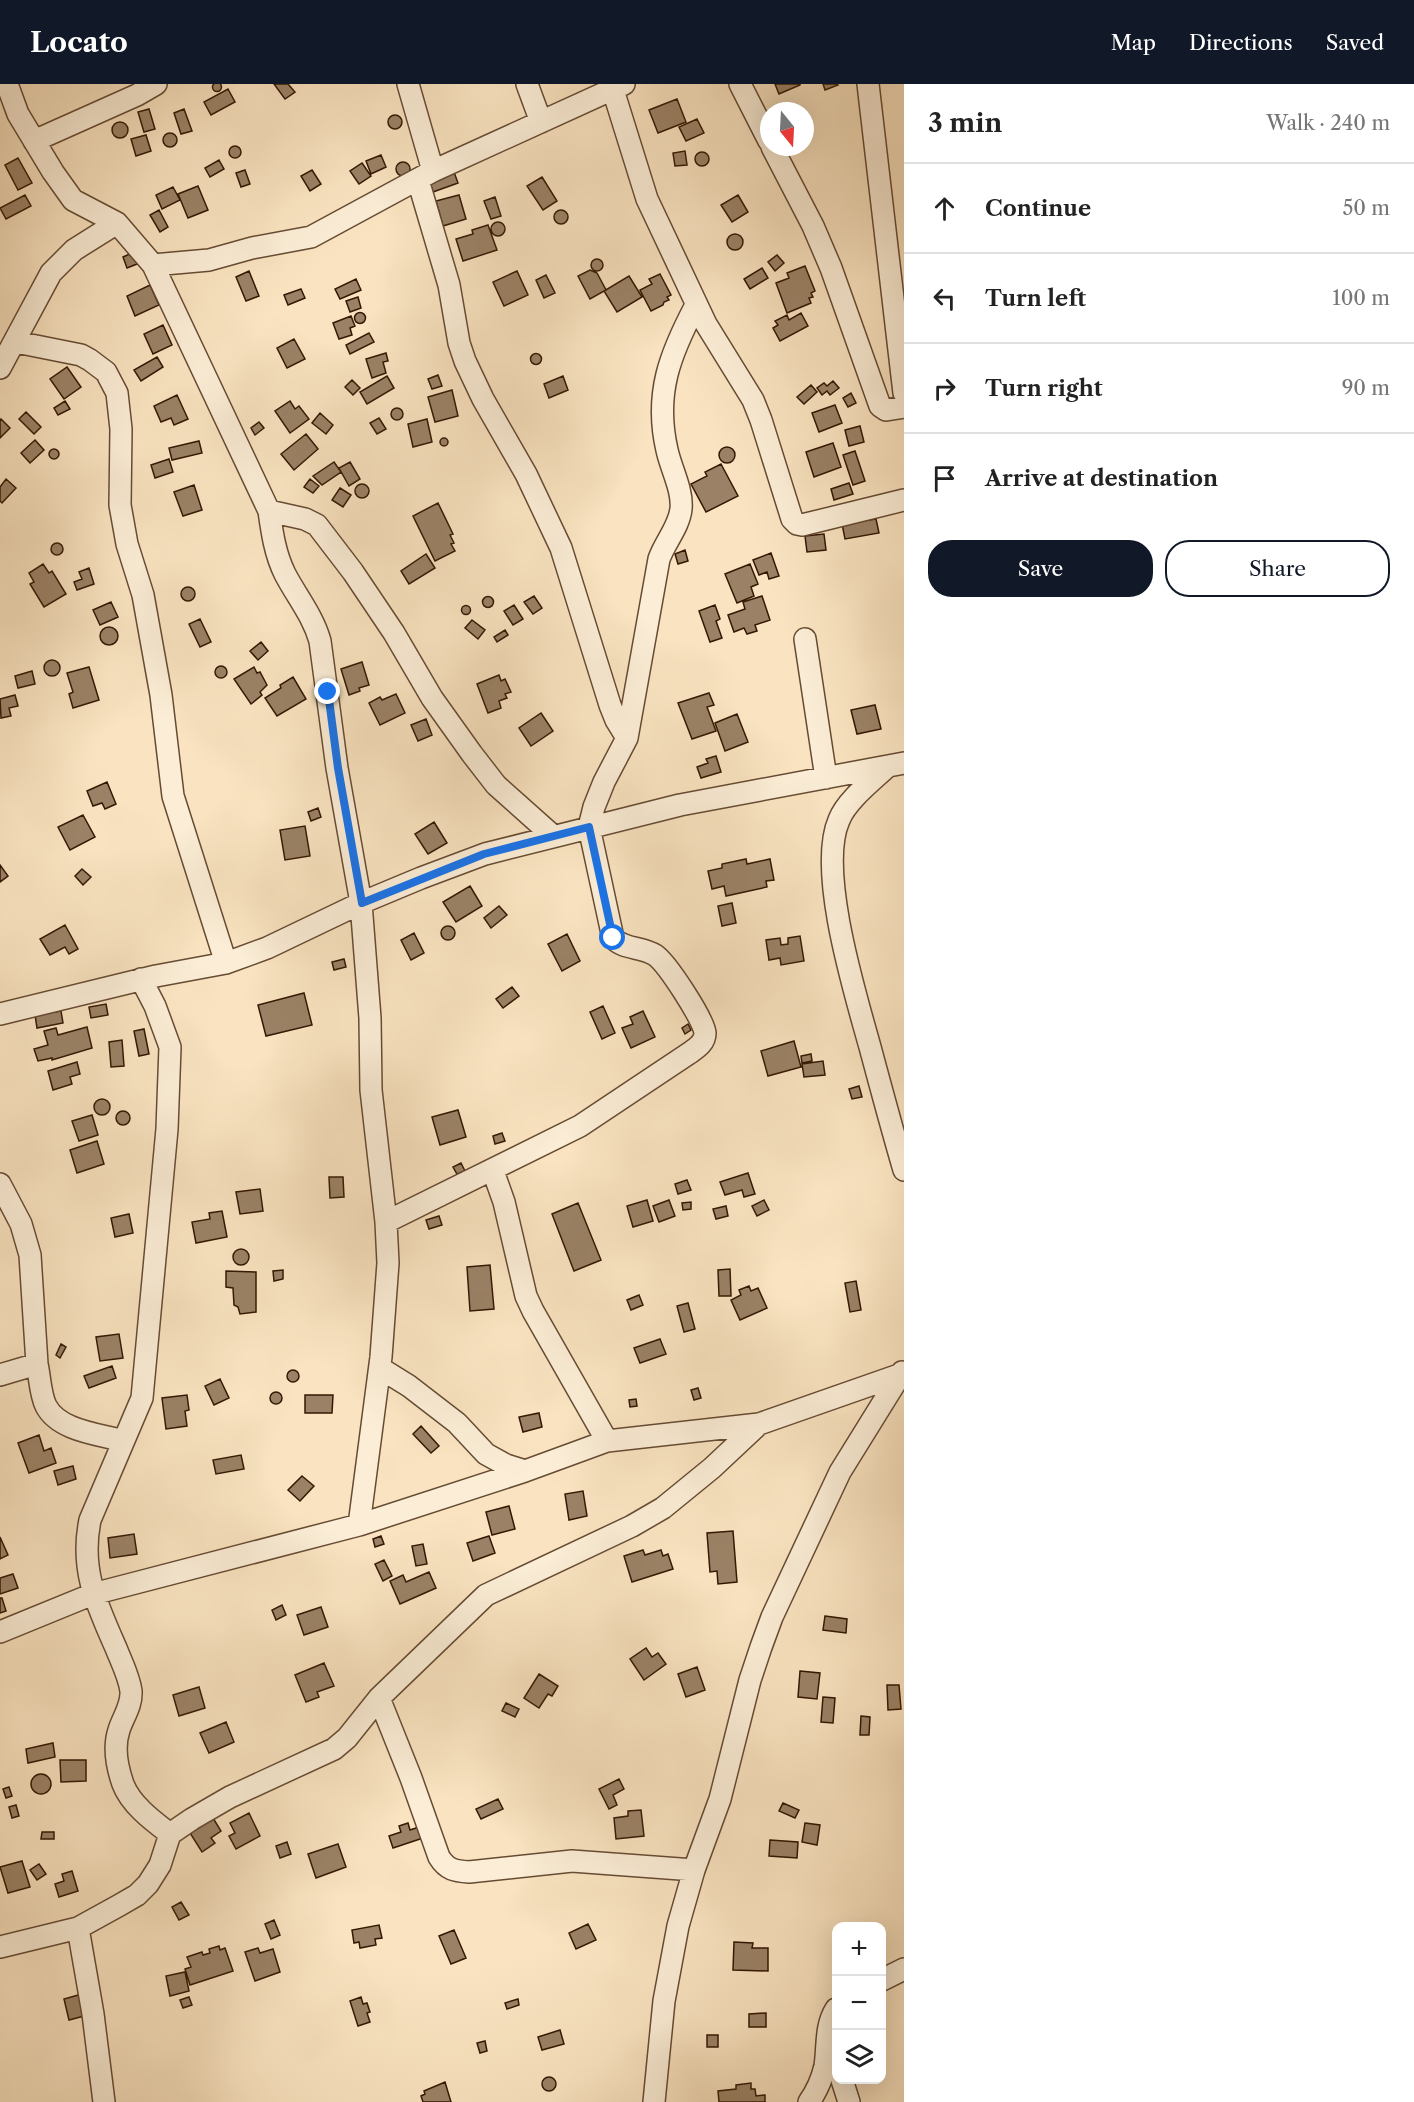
<!DOCTYPE html>
<meta charset="utf-8">
<style>
:root{--surface:#fff;--page:#f2f2f2;--text:#222;--muted:#767676;--line:#e0e0e0;--accent:#111827}
body{margin:0;font-family:"Libre Caslon Text",serif;background:var(--page);color:var(--text)}
.controls{position:absolute;right:18px;bottom:18px;display:grid;overflow:hidden;border-radius:12px;box-shadow:0 6px 24px #0002}
.controls button{width:54px;height:54px;display:grid;place-items:center;padding:0;border:0;border-bottom:2px solid var(--line);background:var(--surface);color:var(--text);font:30px sans-serif}
.compass{position:absolute;left:760px;top:18px;width:54px;height:54px;border-radius:50%;background:var(--surface);box-shadow:0 6px 24px #0002;rotate:162deg}
.stop{position:absolute;width:18px;height:18px;margin:-14px;border:4px solid #1a73e8;border-radius:50%;background:#fff}
.stop.end{background:#1a73e8;border-color:#fff;box-shadow:0 2px 6px #0008}
.list{margin:0;padding:0;list-style:none}
h2{display:flex;justify-content:space-between;align-items:center;height:78px;margin:0;padding:0 24px;font-size:26px}
h2 small{font-size:20px;font-weight:400;color:var(--muted)}
.list li{display:grid;grid-template-columns:39px 1fr auto;gap:18px;align-items:center;box-sizing:border-box;height:90px;padding:0 24px;border-top:2px solid var(--line)}
.list b{display:block;font-size:22px;white-space:nowrap}
.list em{font-size:20px;font-style:normal;color:var(--muted)}
.actions{display:flex;gap:12px;padding:18px 24px}
.actions a{flex:1;padding:14px 0;border:2px solid var(--accent);border-radius:24px;text-align:center;font-size:21px;color:var(--accent)}
.actions .main{background:var(--accent);color:#fff}
.icon{flex:none;width:33px;height:33px;fill:none;stroke:currentColor;stroke-width:2;stroke-linecap:round;stroke-linejoin:round}
.map{position:relative;flex:none;width:904px;height:2018px;overflow:hidden}
header{display:flex;align-items:center;gap:36px;box-sizing:border-box;height:84px;padding:0 30px;background:var(--accent);color:#fff}
header strong{font-size:28px}
nav{display:flex;gap:33px;margin-inline-start:auto;font-size:21px}
main{display:flex}
aside{flex:1;background:var(--surface)}
.map>svg:first-child{display:block}
</style>
<header>
<strong>Locato</strong>
<nav><a>Map</a><a>Directions</a><a>Saved</a></nav>
</header>
<main>
<div class="map">
<svg width="904" height="2018" viewBox="0 0 904 2018">
<rect width="100%" height="100%" fill="#f9e3c0"/>
<filter id="stains"><feTurbulence type="fractalNoise" baseFrequency=".00333" numOctaves="4"/><feColorMatrix values="0 0 0 0 .2 0 0 0 0 .09 0 0 0 0 .02 0 0 0 .5 -.17"/></filter>
<radialGradient id="worn" r=".72"><stop offset=".6" stop-color="#630" stop-opacity="0"/><stop offset="1" stop-color="#630" stop-opacity=".3"/></radialGradient>
<!-- building -->
<path fill="#9b8266" stroke="#351804" stroke-width="1.5" d="M212.5 3a4.5 4.5 0 1 1 9 0a4.5 4.5 0 1 1-9 0Z
M274 0H288L295 8 285 15Z
M775 0H800V1L779 10Z
M823 0H837L838 1 825 6Z
M228 5 235 18 211 31 204 18Z
M677 15 686 38 658 49 649 26Z
M149 25 155 45 144 48 138 28Z
M184 25 192 47 181 50 174 29Z
M388 38a7 7 0 1 1 14 0a7 7 0 1 1-14 0Z
M697 35 704 49 686 57 679 43Z
M112 46a8 8 0 1 1 16 0a8 8 0 1 1-16 0Z
M163 56a7 7 0 1 1 14 0a7 7 0 1 1-14 0Z
M146 51 151 67 136 72 131 55Z
M229 68a6 6 0 1 1 12 0a6 6 0 1 1-12 0Z
M685 67 687 81 675 82 673 69Z
M695 75a7 7 0 1 1 14 0a7 7 0 1 1-14 0Z
M381 71 386 83 371 90 366 77Z
M18 74 32 99 18 106 5 81Z
M219 76 224 85 210 93 205 84Z
M396 85a7 7 0 1 1 14 0a7 7 0 1 1-14 0Z
M362 79 371 92 359 100 350 87Z
M245 86 250 100 241 103 236 89Z
M312 86 321 100 310 107 301 92Z
M454 88 458 99 433 108 429 97Z
M542 93 557 117 543 126 527 102Z
M198 102 208 126 188 134 178 110Z
M173 103 180 116 162 125 156 111Z
M25 111 31 122 6 135 0 124Z
M459 111 466 135 443 142 436 117Z
M738 111 748 128 732 138 721 121Z
M495 113 501 132 491 135 484 117Z
M159 126 168 143 160 148 150 131Z
M554 133a7 7 0 1 1 14 0a7 7 0 1 1-14 0Z
M491 145a7 7 0 1 1 14 0a7 7 0 1 1-14 0Z
M488 141 497 166 463 177 456 155 473 150 472 146Z
M727 158a8 8 0 1 1 16 0a8 8 0 1 1-16 0Z
M132 169 137 180 127 184 123 173Z
M777 171 784 179 775 187 768 178Z
M591 181a6 6 0 1 1 12 0a6 6 0 1 1-12 0Z
M805 182 815 207 811 209 813 213 809 214 811 219 787 229 776 199 789 194 787 189Z
M762 184 768 194 750 205 744 195Z
M590 186 597 189 606 206 590 215 578 192Z
M249 187 259 212 246 217 236 193Z
M517 187 528 211 504 222 493 198Z
M660 190 671 211 667 213 669 216 664 218 663 221 651 227 640 206 652 200 649 195Z
M546 191 555 209 544 214 536 196Z
M629 192 642 213 617 228 604 207Z
M356 195 361 206 340 215 335 205Z
M150 201 159 221 135 232 127 212Z
M301 205 305 214 288 221 284 211Z
M358 213 361 224 350 228 346 217Z
M354.5 234a5.5 5.5 0 1 1 11 0a5.5 5.5 0 1 1-11 0Z
M801 229 808 242 780 257 773 244 778 241 775 237 787 231 789 236Z
M351 232 355 242 350 244 352 251 339 255 333 239Z
M163 241 172 261 153 270 144 250Z
M369 249 374 258 350 270 346 261Z
M294 255 305 275 287 284 277 264Z
M386 269 388 277 383 278 386 289 372 294 366 275Z
M530.5 275a5.5 5.5 0 1 1 11 0a5.5 5.5 0 1 1-11 0Z
M157 273 163 283 141 297 134 286Z
M67 283 81 303 64 315 50 295Z
M438 291 442 302 432 305 428 295Z
M387 292 394 304 367 320 360 308Z
M563 292 568 306 549 314 544 300Z
M352 296 360 304 353 311 345 303Z
M833 297 839 304 830 311 827 307 822 311 817 304 824 299 827 302Z
M811 301 817 308 804 320 797 313Z
M452 306 458 332 435 338 428 313Z
M851 309 856 319 848 323 843 314Z
M177 311 188 335 174 341 171 334 161 338 154 322Z
M65 317 70 325 58 331 54 324Z
M290 317 295 325 299 322 309 335 290 349 275 327Z
M835 321 842 339 819 348 812 329Z
M391 330a6 6 0 1 1 12 0a6 6 0 1 1-12 0Z
M26 328 41 343 34 350 19 335Z
M320 329 333 341 326 350 312 339Z
M379 334 386 345 377 350 370 339Z
M1 335 10 344 0 354V337Z
M427 335 432 358 413 363 408 340Z
M259 338 264 344 255 351 251 344Z
M860 342 864 358 849 362 845 346Z
M306 350 318 365 294 386 281 370Z
M440 358a4 4 0 1 1 8 0a4 4 0 1 1-8 0Z
M35 356 44 366 30 379 21 369Z
M199 357 202 369 172 376 169 364Z
M833 359 841 383 814 393 806 368Z
M719 371a8 8 0 1 1 16 0a8 8 0 1 1-16 0Z
M49 370a5 5 0 1 1 10 0a5 5 0 1 1-10 0Z
M855 367 865 397 853 401 843 371Z
M169 375 173 388 155 394 151 381Z
M334 378 341 388 322 401 313 392Z
M350 378 360 395 349 402 339 384Z
M721 380 738 412 706 428 691 400 707 392 705 388Z
M6 395 16 404 2 419 0 417V403Z
M310 395 319 402 313 409 304 403Z
M849 399 853 410 834 416 831 405Z
M355 407a7 7 0 1 1 14 0a7 7 0 1 1-14 0Z
M194 401 202 426 183 432 174 408Z
M340 404 351 411 343 423 332 416Z
M438 419 453 450 450 451 454 459 451 460 455 467 435 477 413 432Z
M876 435 879 449 845 455 842 440Z
M824 450 826 466 807 468 805 452Z
M51 465a6 6 0 1 1 12 0a6 6 0 1 1-12 0Z
M685 466 688 477 678 480 675 470Z
M771 469 779 492 769 495 767 488 759 491 753 476Z
M426 470 435 484 409 500 401 487Z
M43 480 49 489 52 487 66 510 44 523 30 500 34 498 29 489Z
M750 480 758 500 751 503 754 512 737 519 725 490Z
M89 484 94 500 77 506 74 498 82 495 79 488Z
M181 510a7 7 0 1 1 14 0a7 7 0 1 1-14 0Z
M534 512 542 524 533 530 524 518Z
M762 512 770 536 755 541 757 547 747 550 744 544 734 548 728 531 745 525 743 518Z
M482.5 518a5.5 5.5 0 1 1 11 0a5.5 5.5 0 1 1-11 0Z
M111 518 118 533 100 541 93 526Z
M514 521 523 535 513 541 504 527Z
M715 521 720 535 716 537 722 554 710 558 699 527Z
M461.5 526a4.5 4.5 0 1 1 9 0a4.5 4.5 0 1 1-9 0Z
M200 535 211 558 200 563 189 540Z
M472 536 485 546 478 555 465 544Z
M100 552a9 9 0 1 1 18 0a9 9 0 1 1-18 0Z
M505 546 508 551 497 558 494 553Z
M261 558 268 567 258 576 250 567Z
M44 584a8 8 0 1 1 16 0a8 8 0 1 1-16 0Z
M362 578 369 601 359 604 360 607 349 611 341 585Z
M215 588a6 6 0 1 1 12 0a6 6 0 1 1-12 0Z
M89 583 99 616 73 624 69 610 73 608 67 589Z
M254 583 257 589 260 588 267 601 260 608 262 611 251 620 234 595Z
M32 587 35 600 18 604 15 592Z
M499 591 501 597 505 595 511 608 505 610 507 614 499 617 501 624 488 629 477 600Z
M293 593 306 615 277 632 265 614 281 604 280 601Z
M709 609 714 621 707 623 716 647 692 655 678 619Z
M396 610 405 629 380 641 369 619 380 613 382 616Z
M15 611 18 622 9 624 11 632 1 634 0 615Z
M875 621 881 645 857 650 851 626Z
M541 629 553 647 531 662 519 644Z
M737 630 748 658 725 667 715 639Z
M426 635 432 651 418 657 411 641Z
M716 672 721 688 701 694 697 683 708 679 706 675Z
M107 698 116 720 105 725 102 719 93 722 87 707Z
M318 724 321 733 311 737 308 728Z
M83 731 95 753 70 766 58 743Z
M434 738 447 759 428 770 415 750Z
M305 742 310 772 285 776 280 746Z
M746 775 747 780 770 775 774 796 766 797 767 803 726 812 724 802 712 805 708 787 722 784V780Z
M0 781 8 792 0 798Z
M82 785 91 793 83 801 75 792Z
M470 802 482 822 456 838 443 818Z
M732 819 736 839 722 842 718 822Z
M499 822 507 831 491 844 484 834Z
M65 841 78 865 69 870 65 863 50 871 40 855Z
M441 849a7 7 0 1 1 14 0a7 7 0 1 1-14 0Z
M414 849 424 869 411 876 401 856Z
M567 850 580 877 562 887 548 860Z
M800 852 804 877 781 881 780 874 769 876 766 856 780 854 781 861 788 860V854Z
M344 875 346 883 334 886 332 878Z
M512 903 519 912 503 924 496 915Z
M304 909 312 941 266 952 258 921Z
M106 920 108 931 91 934 89 923Z
M603 922 615 949 602 955 590 928Z
M61 927 63 939 37 944 35 931Z
M643 927 655 953 631 964 622 944 633 940 630 933Z
M688 940 691 946 685 950 682 944Z
M87 943 92 964 52 976V974L38 977 34 965 48 961 44 947 56 944 58 951Z
M144 945 149 970 139 972 134 947Z
M122 956 124 982 111 983 109 958Z
M794 957 801 983 768 992 761 967Z
M811 970 812 977 802 979 801 972Z
M823 977 825 991 804 993 802 980Z
M77 978 80 990 70 993 72 1000 53 1006 48 987Z
M859 1002 862 1013 852 1015 849 1005Z
M94 1023a8 8 0 1 1 16 0a8 8 0 1 1-16 0Z
M458 1026 466 1053 440 1061 432 1033Z
M116 1034a7 7 0 1 1 14 0a7 7 0 1 1-14 0Z
M92 1031 98 1051 79 1057 72 1037Z
M502 1049 505 1057 495 1060 493 1052Z
M97 1057 104 1080 77 1089 70 1066Z
M461 1079 465 1087 457 1090 453 1083Z
M748 1089 755 1110 744 1113 742 1106 725 1111 720 1098Z
M329 1093H343L344 1113 330 1114Z
M687 1096 691 1106 678 1110 675 1100Z
M260 1105 263 1127 240 1130 236 1108Z
M647 1116 653 1137 633 1143 627 1122Z
M669 1116 675 1132 659 1138 653 1122Z
M764 1116 769 1126 757 1132 752 1122Z
M691 1118V1125L683 1126 682 1119Z
M578 1119 601 1176 574 1187 552 1130Z
M726 1122 728 1132 716 1135 713 1125Z
M222 1127 227 1153 196 1159 192 1138 210 1135 209 1129Z
M129 1130 133 1149 115 1153 111 1134Z
M439 1132 442 1141 429 1145 426 1136Z
M233 1173a8 8 0 1 1 16 0a8 8 0 1 1-16 0Z
M490 1181 494 1225 470 1227 467 1183Z
M730 1185 731 1212H719L718 1186Z
M283 1186V1195L274 1197 273 1187Z
M226 1187 256 1188V1228L240 1230 238 1223 234 1221 233 1204 226 1203Z
M856 1197 861 1226 850 1228 845 1199Z
M749 1202 751 1207 758 1204 767 1224 740 1236 731 1216 741 1211 739 1206Z
M639 1211 643 1221 631 1226 627 1216Z
M688 1219 695 1245 684 1248 677 1222Z
M119 1250 123 1274 100 1277 96 1253Z
M660 1255 666 1270 640 1279 634 1264Z
M61 1260 66 1263 60 1274 56 1271Z
M112 1282 116 1294 89 1304 84 1292Z
M287 1292a6 6 0 1 1 12 0a6 6 0 1 1-12 0Z
M220 1295 229 1314 214 1321 205 1302Z
M698 1304 701 1314 694 1316 691 1306Z
M270 1314a6 6 0 1 1 12 0a6 6 0 1 1-12 0Z
M187 1311 189 1326 185 1327 187 1342 166 1345 162 1314Z
M305 1311H333L332 1329H305Z
M636 1315 637 1322 630 1323 629 1316Z
M539 1329 542 1343 523 1348 519 1333Z
M421 1342 439 1362 431 1369 413 1350Z
M39 1351 44 1367 51 1364 56 1379 29 1389 18 1359Z
M241 1371 244 1385 216 1390 213 1376Z
M73 1382 76 1395 58 1401 54 1387Z
M302 1392 314 1402 300 1417 288 1406Z
M583 1407 587 1432 569 1436 565 1410Z
M509 1422 515 1445 492 1451 486 1428Z
M733 1447 737 1498 718 1500 717 1487 710 1488 707 1449Z
M134 1450 137 1470 110 1474 108 1454Z
M381 1452 384 1460 375 1463 373 1455Z
M489 1452 495 1469 473 1477 467 1459Z
M0 1453 8 1471 0 1475Z
M423 1460 427 1480 416 1482 412 1462Z
M643 1466 645 1471 661 1466 663 1472 668 1470 673 1485 632 1498 624 1472Z
M384 1476 392 1492 383 1497 375 1480Z
M429 1488 436 1504 400 1520 390 1497 403 1491 406 1498Z
M13 1490 18 1504 0 1510V1494Z
M0 1514H2L6 1527 0 1529Z
M282 1521 286 1531 276 1536 272 1526Z
M321 1523 328 1543 304 1551 297 1531Z
M825 1532 847 1535 846 1549 823 1546Z
M646 1564 652 1573 658 1569 666 1580 644 1596 630 1575Z
M324 1579 334 1602 317 1608 319 1613 306 1618 295 1591Z
M697 1583 705 1606 686 1613 678 1590Z
M800 1587 820 1589 817 1615 798 1613Z
M539 1590 558 1602 552 1612 548 1610 539 1624 524 1614Z
M887 1601H899L901 1625 888 1626Z
M199 1603 205 1624 179 1632 173 1611Z
M823 1613 835 1614 833 1639 821 1638Z
M506 1619 519 1625 515 1633 502 1627Z
M861 1632 870 1633 869 1651H860Z
M226 1638 234 1658 209 1669 200 1649Z
M53 1659 55 1673 28 1679 26 1665Z
M60 1676H86V1697L61 1698Z
M31 1700a10 10 0 1 1 20 0a10 10 0 1 1-20 0Z
M619 1695 624 1705 613 1711 617 1721 609 1725 599 1705Z
M9 1703 12 1712 6 1714 3 1705Z
M498 1715 503 1725 481 1735 476 1725Z
M783 1719 799 1726 795 1734 779 1727Z
M16 1721 19 1732 12 1734 9 1723Z
M641 1726 644 1752 616 1755 614 1734 628 1732V1727Z
M249 1729 260 1752 236 1765 229 1752 235 1749 230 1739Z
M213 1734 221 1747 211 1754 215 1759 202 1768 190 1749Z
M408 1739 410 1746 419 1743 423 1754 393 1764 389 1752 401 1748 399 1742Z
M805 1739 820 1741 817 1761 802 1758Z
M42 1748H54V1755H41Z
M770 1756 798 1758 797 1774 769 1772Z
M287 1758 291 1770 280 1774 276 1762Z
M338 1760 346 1783 316 1794 308 1770Z
M22 1777 30 1803 8 1809 0 1783Z
M39 1780 46 1790 37 1796 30 1786Z
M72 1787 78 1807 59 1813 55 1800 64 1797 62 1790Z
M181 1818 189 1831 179 1836 172 1823Z
M274 1836 280 1851 271 1855 265 1840Z
M588 1840 596 1856 576 1865 569 1849Z
M379 1841 382 1854 375 1855 376 1861 360 1864 359 1858 354 1859 352 1846Z
M454 1846 466 1874 451 1880 439 1852Z
M734 1858 753 1859 752 1864H768V1887L733 1886Z
M219 1862 220 1866 225 1864 233 1887 190 1901 185 1885 191 1883 187 1873 202 1868 203 1871 210 1869 209 1865Z
M258 1864 260 1869 273 1865 280 1888 255 1897 245 1868Z
M185 1888 189 1907 170 1912 166 1892Z
M82 1910 88 1931 69 1936 64 1915Z
M189 1913 192 1921 183 1924 180 1916Z
M361 1913 363 1920 367 1919 370 1928 367 1929 370 1938 358 1942 350 1917Z
M518 1915 519 1921 507 1925 505 1919Z
M766 1929V1943H749V1930Z
M560 1946 564 1960 542 1966 538 1953Z
M707 1951H718V1963H707Z
M485 1957 487 1967 480 1969 477 1959Z
M542 2000a7 7 0 1 1 14 0a7 7 0 1 1-14 0Z
M445 1998 451 2018H423L421 2012 425 2010 424 2007Z
M751 1999V2005H755L756 2012 765 2011V2018H719L718 2007 736 2005V2001Z"/>
<g fill="none" stroke-linecap="round" stroke-linejoin="round">
<!-- minor casing -->
<g stroke="#664b33" stroke-width="24">
<path id="minor" d="M7 0 18 30 53 88 73 116 117 139 153 181 269 427C272 448 275 470 285 490 297 513 313 532 320 557L337 684 361 819 370 934 371 1006 386 1138 388 1179 381 1273 359 1441
M408 0 433 87
M527 0 541 38
M740 0 769 57
M868 0 904 309
M613 6 647 115 706 240 753 316 761 336 792 435 797 440 802 441 904 416
M34 57 137 11 156 0
M772 63 813 142 831 184 880 322 886 326 904 323
M418 96 449 201 459 259 465 277 483 315 526 390 561 464 610 621 616 636 627 654
M153 181 209 176 252 164 311 153 433 87 624 0
M16 258 81 271 90 276 106 288 117 309 121 345 120 421 127 460 143 511 161 611 173 712 226 879
M0 284 51 189 74 166 117 139
M269 427 305 435 317 441 353 488 394 549 432 614 472 670 496 701 552 751
M805 555 826 694
M888 682C873 696 846 717 839 736 817 786 855 909 870 963 881 1004 892 1045 904 1086
M141 895 155 922 170 963 167 1045 142 1314 90 1436C80 1485 96 1519 116 1564 121 1577 129 1592 131 1607 132 1622 123 1633 119 1646 113 1664 117 1683 123 1700 131 1721 153 1737 170 1750
M0 930 156 892 226 879 267 864 361 819 421 794 485 770 680 721 904 679
M493 1087 504 1118 526 1212 533 1227 607 1357
M0 1100 21 1140 30 1171 37 1280
M386 1138 580 1042 688 970C695 965 705 960 705 949 704 936 667 879 655 871 641 862 624 866 613 854L589 743 594 723 604 698 627 654 659 475C665 458 679 443 681 425 683 406 671 385 667 366 654 310 670 270 696 221
M380 1284 409 1302 457 1339 486 1370 506 1381 525 1387
M0 1291 37 1280C40 1293 40 1310 46 1322 59 1347 99 1350 123 1357
M0 1548 93 1510 359 1441 525 1387 607 1357 759 1340 899 1291
M379 1614 411 1694 439 1773C447 1786 455 1787 469 1788L572 1777 694 1786
M78 1844 93 1930 104 2018
M0 1863 78 1844 118 1822 137 1811 148 1800 160 1781 170 1750 192 1735 230 1713 334 1665 347 1654 379 1614 486 1511 632 1442 663 1424 712 1384 759 1340
M882 1896 904 1885
M842 1996 849 2018
M654 2018 664 1917 678 1842 694 1786 720 1715 750 1596 761 1563 772 1533 840 1388 902 1288
M809 2018C816 2008 822 1995 825 1982 828 1963 825 1942 836 1925"/>
</g>
<!-- minor -->
<use href="#minor" stroke="#fbedd6" stroke-width="21"/>
</g>
<g fill="none" stroke-linecap="round" stroke-linejoin="round">
<!-- route -->
<path stroke="#1a73e8" stroke-width="8" d="M328 608 338 684 362 819 484 770 589 743 613 854"/>
</g>
<rect width="100%" height="100%" filter="url(#stains)"/>
<rect width="100%" height="100%" fill="url(#worn)"/>
</svg>
<div class="controls">
<button>+</button>
<button>−</button>
<button><svg class="icon" aria-label="layers" viewBox="0 0 24 24"><path d="M12 4l9 5-9 5-9-5zM3 14l9 5 9-5"/></svg></button>
</div>
<svg class="compass" viewBox="-18 -18 36 36"><path d="M0-13l5 13h-10z" fill="#e53935"/><path d="M0 13l5-13h-10z" fill="#767676"/></svg>
<div class="stop" style="left:613px;top:854px"></div>
<div class="stop end" style="left:328px;top:608px"></div>
</div>
<aside>
<h2>3 min<small>Walk · 240 m</small></h2>
<ul class="list">
<li><svg class="icon" aria-label="ahead" viewBox="0 0 24 24"><path d="M12 20V5M6 11l6-6 6 6"/></svg><div><b>Continue</b></div><em>50 m</em></li>
<li><svg class="icon" aria-label="left" viewBox="0 0 24 24"><path d="M17 20v-9H6M10 6l-5 5 5 5"/></svg><div><b>Turn left</b></div><em>100 m</em></li>
<li><svg class="icon" aria-label="right" viewBox="0 0 24 24"><path d="M7 20v-9h11M14 6l5 5-5 5"/></svg><div><b>Turn right</b></div><em>90 m</em></li>
<li><svg class="icon" aria-label="arrive" viewBox="0 0 24 24"><path d="M6 21V4h12l-3 4 3 4H6"/></svg><div><b>Arrive at destination</b></div></li>
</ul>
<div class="actions"><a class="main">Save</a><a>Share</a></div>
</aside>
</main>
